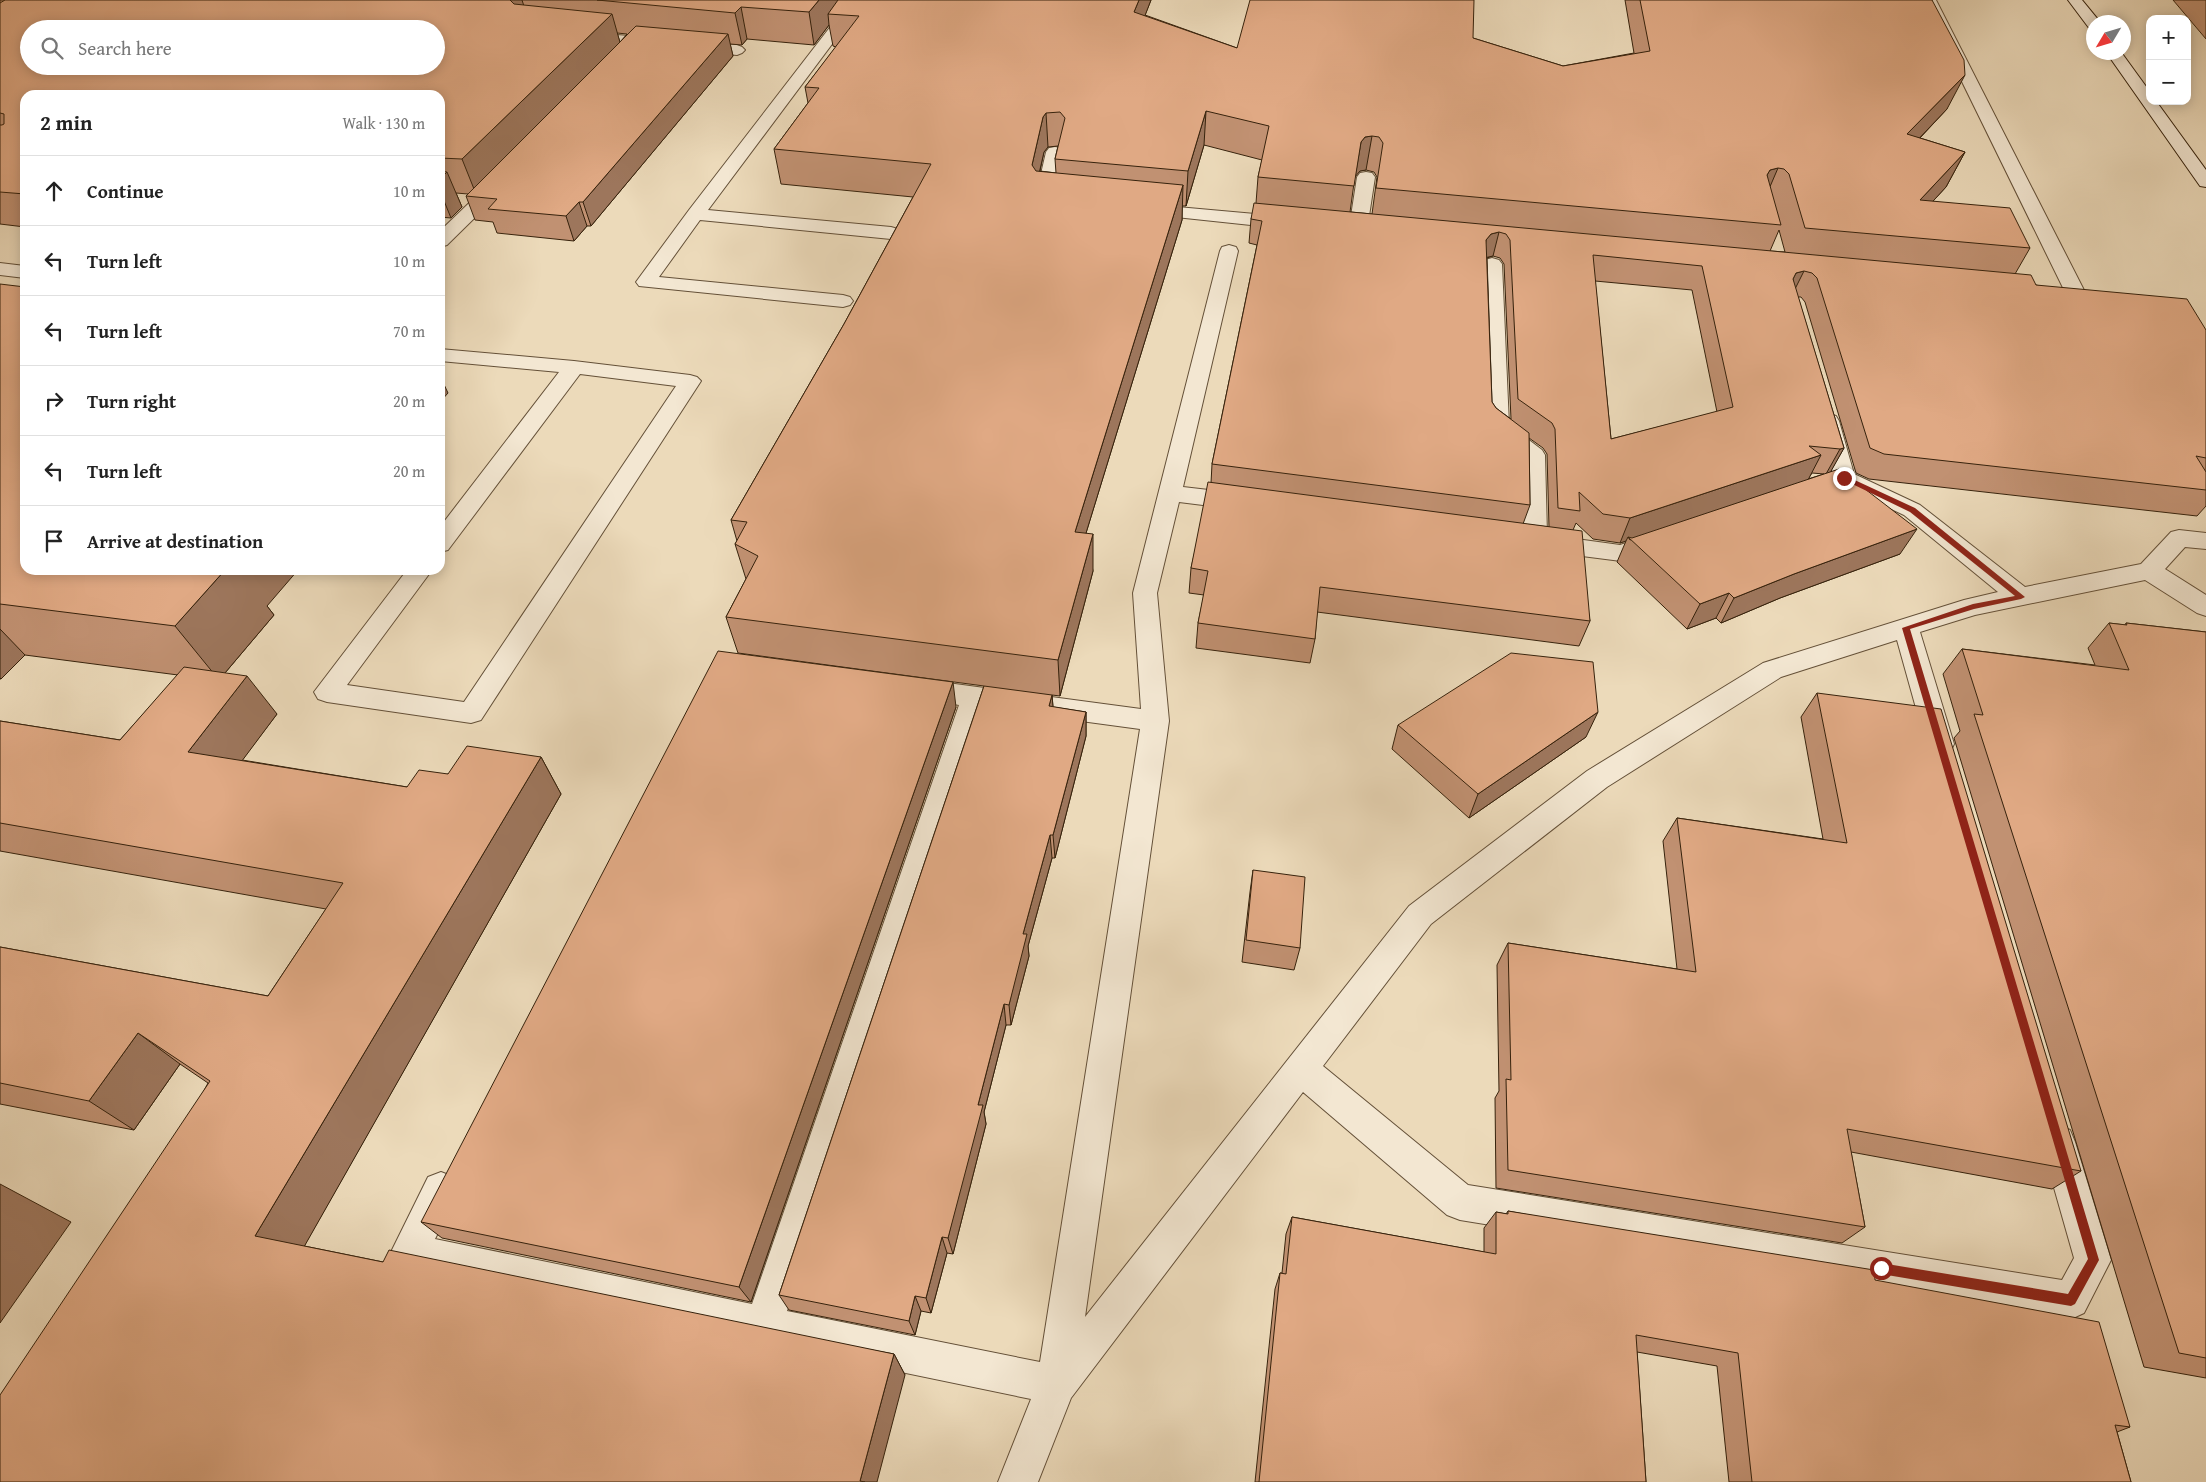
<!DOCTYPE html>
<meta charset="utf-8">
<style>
:root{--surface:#fff;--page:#f2f2f2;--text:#222;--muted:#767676;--line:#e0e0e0}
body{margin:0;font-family:"Gentium Book Plus",serif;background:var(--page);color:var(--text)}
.controls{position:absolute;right:15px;top:15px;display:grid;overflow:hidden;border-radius:10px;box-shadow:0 2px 12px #0003}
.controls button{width:45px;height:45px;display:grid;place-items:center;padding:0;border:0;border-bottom:1px solid var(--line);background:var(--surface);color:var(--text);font:25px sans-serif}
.compass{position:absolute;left:2086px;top:15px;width:45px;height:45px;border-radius:50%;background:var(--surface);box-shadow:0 2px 12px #0003;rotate:232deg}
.stop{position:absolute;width:15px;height:15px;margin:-11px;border:4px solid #8f2418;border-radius:50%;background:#fff}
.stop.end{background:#8f2418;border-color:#fff;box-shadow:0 1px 5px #0008}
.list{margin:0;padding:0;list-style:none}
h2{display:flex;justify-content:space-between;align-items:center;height:65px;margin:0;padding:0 20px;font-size:21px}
h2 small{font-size:16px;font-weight:400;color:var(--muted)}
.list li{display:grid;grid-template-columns:32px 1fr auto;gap:15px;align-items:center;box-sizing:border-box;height:70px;padding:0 20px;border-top:1px solid var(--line)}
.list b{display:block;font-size:19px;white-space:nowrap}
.list em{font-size:16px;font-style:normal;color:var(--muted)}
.icon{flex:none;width:28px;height:28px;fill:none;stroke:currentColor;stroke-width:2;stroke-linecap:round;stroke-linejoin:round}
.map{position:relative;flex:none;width:2206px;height:1482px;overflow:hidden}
.search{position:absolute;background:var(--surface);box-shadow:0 2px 12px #0003;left:20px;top:20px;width:425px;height:55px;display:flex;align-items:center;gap:12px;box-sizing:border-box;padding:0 18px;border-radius:28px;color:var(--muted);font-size:19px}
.panel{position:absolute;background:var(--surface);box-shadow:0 2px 12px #0003;left:20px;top:90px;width:425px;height:485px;border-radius:15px}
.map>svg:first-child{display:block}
</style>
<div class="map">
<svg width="2206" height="1482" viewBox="0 0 2206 1482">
<rect width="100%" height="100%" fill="#ecdaba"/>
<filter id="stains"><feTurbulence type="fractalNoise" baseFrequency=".004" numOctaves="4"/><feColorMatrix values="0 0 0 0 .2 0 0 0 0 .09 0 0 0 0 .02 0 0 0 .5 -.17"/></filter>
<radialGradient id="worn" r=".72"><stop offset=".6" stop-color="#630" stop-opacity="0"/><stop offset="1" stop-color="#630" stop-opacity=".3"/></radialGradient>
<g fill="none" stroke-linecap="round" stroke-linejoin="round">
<!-- lane casing -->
<g stroke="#645038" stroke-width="2">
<path id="lane" d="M851 0H865L708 210 891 227 898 229 900 233 898 237 891 239 700 220 659 277 843 295 850 297 853 301 850 305 843 307 639 286 636 282 689 210Z
M1922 0H1936L2088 298 2085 302 2078 304 2071 302 2068 298Z
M581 32 737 45 742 47 745 50 742 53 737 55 576 40 573 37 576 34Z
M1055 147 1061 148 1064 152 1054 196 1060 197 1063 201 1060 205C1052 207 1046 206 1038 204L1035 200 1046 152 1049 148Z
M1366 172 1372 173 1375 177 1367 229 1365 233 1358 235 1351 233 1349 229 1357 177 1360 173Z
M499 179 505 180 508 184 505 188 447 245 440 247V231L493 180Z
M1144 204 1288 217 1295 219 1297 223 1295 227 1288 229 1138 213 1135 209 1138 205Z
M1229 245 1236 247 1238 251 1183 487 1243 494 1251 497 1255 502 1251 507 1243 510 1179 502 1157 593 1169 721 1085 1317 1409 906 1587 771 1763 663 1964 600 1998 592 1904 515 1836 483 1833 478 1817 421 1820 416 1828 414 1836 416 1839 421 1854 474 1920 505 2025 587 2141 564 2171 532 2179 530 2206 533V549L2185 547 2165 569 2206 595V616L2197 613 2145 580 1975 615 1920 632 1954 744 1950 752 1940 755 1930 752 1926 744 1897 640 1781 677 1607 787 1431 924 1323 1066 1468 1185 2062 1280 2074 1258 2041 1142 2046 1130 2058 1125 2070 1130 2075 1142 2111 1260 2084 1313 2071 1319 1460 1220 1447 1215 1303 1092 1071 1398 1038 1482H998L1031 1399 409 1270 396 1265 391 1252 428 1177 441 1172 454 1177 459 1190 435 1239 752 1304 959 705 909 696 905 689 909 682 918 679 1141 709 1133 593 1220 251 1222 247ZM985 708 1140 729 1040 1362 787 1311Z
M1492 258 1499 260 1502 264 1509 425 1542 450 1545 455 1547 535 1620 545 1656 533 1664 535 1668 541 1664 547 1621 561 1535 550 1527 548 1523 542V457L1490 432 1487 427 1482 264 1485 260Z
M440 349 574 361 690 375 697 377 701 381 481 720 471 723 327 702 318 699 314 692 407 570H432L347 685 464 702 676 386 580 374 448 550 440 552V527L559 372 440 361Z"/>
</g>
<!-- street casing -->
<g stroke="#645038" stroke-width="2">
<path id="street" d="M0 263 25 266V278L0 275Z"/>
</g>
<!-- secondary casing -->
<g stroke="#36220c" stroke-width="2">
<path id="secondary" d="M2068 0H2082L2100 22H2094V29L2089 28Z
M2106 52H2121L2150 92V101H2156L2206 170V187L2200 186Z"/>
</g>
<!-- lane -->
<use href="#lane" fill="#f3e7d2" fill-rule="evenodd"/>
<!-- street -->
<use href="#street" fill="#f3e7d2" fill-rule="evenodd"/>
<!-- secondary -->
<use href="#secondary" fill="#f3e7d2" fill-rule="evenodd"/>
</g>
<!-- wall -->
<path fill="#c19172" stroke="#36220c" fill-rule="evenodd" d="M0 0H1151L1145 15 1237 48 1473 38 1563 66 1634 53 1625 0H1932L1947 109 1920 138 1965 152 1946 187 1933 201 2030 248 2015 274 2036 285 2206 330V506L2197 516 1869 479 1856 473 1805 302 1801 297H1798L1844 448 1830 472 1900 554 1780 598 1721 623 1716 618 1687 629 1617 562 1626 541 1620 543 1593 539 1576 523 1573 530 1590 621 1579 646 1317 612 1315 639 1310 663 1196 648 1198 623 1204 595 1189 593 1191 568 1211 483 1212 464 1257 245 1249 243 1251 219 1256 203 1258 177 1262 160 1204 145 1186 206H1182V220L1086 533 1093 571 1060 696 1052 695 1053 707 1086 712V736L1055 858H1052L1028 946 1029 956 1011 1025H1006L984 1112 986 1124 953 1254 947 1253 931 1313 921 1311 915 1335 789 1310 779 1295 984 686 738 653 726 617 746 579 735 544 737 541 731 520 844 324 913 197 781 184 774 149 808 103 805 87 836 47 833 46 829 25 814 45 747 39 742 45 730 44 733 56 591 226H587L574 241 497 233 493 222 475 220 466 196 468 194 456 193 462 207 451 218 440 217V95H25V227L0 224ZM617 33 627 34 620 42ZM1058 146 1055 159 1056 173 1040 171 1044 152 1048 147ZM1366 170 1374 172 1377 177 1372 214 1350 212 1355 176 1360 171ZM1779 230 1785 252 1770 251ZM1493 256 1500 258 1504 264 1511 419 1496 408 1492 402 1487 258ZM1595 281 1692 290 1717 412 1611 439ZM1529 438 1543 448 1547 454 1549 527 1523 524 1530 505ZM1812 473 1824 474 1808 479Z
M2173 0H2206V39Z
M0 284 267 606 274 615 225 673 277 714 242 760 407 787 448 774 541 757 561 794 304 1246 383 1262 894 1354 905 1375 0 1482 208 1083 180 1064 134 1130 0 1104V947L268 996 326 909 0 851V721L120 740 178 675 25 655 1 679H0Z
M2109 623 2125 625 2126 623 2206 632V1378L2144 1367 1954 738 1960 731 1943 674 1962 649 2095 665 2088 648Z
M1817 693 2081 1171 2052 1189 1851 1152 1865 1227 1842 1243 1496 1188 1495 1098 1499 1091 1497 965 1508 943 1677 969 1663 841 1677 818 1823 839 1801 717Z
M956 707 751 1302 442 1238 421 1222Z
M1398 725 1586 737 1469 818 1392 749Z
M1253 870 1300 948 1294 970 1242 962 1250 892Z
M1508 1211 1875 1280 2130 1427 2117 1432 2131 1482H1729L1717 1366 1637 1352 1646 1482H1255L1275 1289 1280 1273H1282L1286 1234 1292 1217 1484 1252V1228L1496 1212 1506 1214Z"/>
<!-- shaded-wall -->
<path fill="#9d765c" stroke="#36220c" d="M509 0H522L530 25Z
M819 0H849L828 14 829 25 814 45 809 12Z
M1139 0H1151L1134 44V12Z
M741 7 747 39 742 45 735 13Z
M612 14 621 46 476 194 462 159Z
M728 34 733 56 591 226 583 202Z
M1965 75 1947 109 1890 169 1907 134Z
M1206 111 1204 145 1186 206 1188 171Z
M1046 113 1048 147 1044 152 1033 200 1032 165 1043 117Z
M1372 136 1366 170 1360 171 1355 177 1361 142 1365 137Z
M1965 152 1946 187 1902 235 1920 200Z
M1778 168 1763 203 1767 175 1770 170Z
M447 172 462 207 451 218 440 191V179Z
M1183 185 1182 220 1075 569V532Z
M579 202 587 226 574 241 566 216Z
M1499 232 1493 256 1484 258 1486 240 1491 234Z
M1804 271 1792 295 1793 279 1796 273Z
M440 376 448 393 440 402Z
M1844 448 1830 473 1826 474 1840 449Z
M1821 455 1808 480 1630 540 1628 537 1626 541 1620 543 1630 518Z
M1917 529 1900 554 1780 598 1721 623 1734 598 1794 574Z
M1093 534V571L1060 696 1058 660Z
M225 570H298L267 606 274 615 219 680 175 626Z
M1729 593 1716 618 1687 629 1700 604Z
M0 629 25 655 1 679 0 678Z
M247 676 277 714 221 789 188 752Z
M953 682 956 707 751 1302 739 1287Z
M1052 695 1054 719 1049 706Z
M1086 712V736L1055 858 1053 835Z
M1598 712 1586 737 1469 818 1478 794Z
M541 757 561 794 296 1261 255 1236Z
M1050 835 1052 858 1028 946 1029 956 1011 1025 1009 1005 1023 934Z
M1004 1004 1006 1025 984 1112 986 1124 953 1254 948 1238 978 1105Z
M138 1033 180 1064 134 1130 89 1101Z
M0 1184 71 1222 0 1323Z
M942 1237 947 1253 931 1313 926 1298Z
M915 1296 921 1311 915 1335 909 1321Z
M894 1354 905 1375 877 1482H861L860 1481Z"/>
<!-- building -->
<path fill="#e0a984" stroke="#36220c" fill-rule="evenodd" d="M5 0H510L514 4 612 14 462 159 440 158V95H25V194L0 192V125H2L4 124V114L0 113V3ZM29 29H436V66H29Z
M597 0H819L809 12 741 7 735 13Z
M838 0H1139L1134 12 1237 48 1250 0H1474L1473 38 1563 66 1650 51 1640 0H1932L1964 60 1965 75 1907 134 1965 152 1920 200 2010 208 2030 248 1805 228 1789 174 1784 169 1778 168 1770 170 1767 175 1781 225 1376 188 1383 143 1379 137 1372 136 1365 137 1361 142 1354 186 1258 177 1269 126 1206 111 1188 171 1055 159 1065 118 1060 112 1046 113 1043 117 1032 165 1036 171 1183 185 1075 532 1093 534 1058 660 726 617 758 556 735 544 747 522 731 520 844 324 931 164 774 149 819 88 805 87 859 16 828 14Z
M636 26 728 34 583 202H579L566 216 488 209 497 199 466 196Z
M440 171 447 172 440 179Z
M1254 203 2031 275 2036 285 2187 299 2206 330V458L2196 456 2206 472V490L1884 454 1870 448 1817 278 1812 273 1804 271 1796 273 1793 279 1844 448 1840 449 1809 446 1821 455 1630 518 1603 514 1579 492 1580 511 1558 508 1555 429 1552 423 1518 399 1510 240 1506 234 1499 232 1491 234 1486 240 1492 402 1496 408 1529 433 1530 505 1212 464 1262 221 1251 219ZM1593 255 1702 266 1733 407 1611 439Z
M0 284 25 287V570H225L175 626 0 604Z
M1839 469 1917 529 1794 574 1734 598 1729 593 1700 604 1628 537 1632 538Z
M1208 482 1582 531 1590 621 1320 587 1315 639 1198 623 1208 571 1191 568Z
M2109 623 2127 625 2126 623 2206 632V1358L2179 1353 1974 714 1983 715 1962 649 2129 670Z
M718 651 953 682 739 1287 421 1222Z
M1511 653 1593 662 1598 712 1478 794 1398 725Z
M184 667 247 676 188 752 407 787 419 770 448 774 467 746 541 757 255 1236 383 1262 389 1250 894 1354 860 1481 865 1482H0V1395L210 1081 138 1033 89 1101 0 1083V947L268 996 343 883 0 823V721L120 740Z
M984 686 1052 695 1049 706 1086 712 1053 835H1050L1023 934H1027L1009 1005 1004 1004 978 1105H983L948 1238 942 1237 926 1298 915 1296 909 1321 779 1295Z
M1817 693 1941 709 2081 1171 1847 1129 1865 1227 1508 1170 1506 1079 1511 1080 1508 943 1696 972 1677 818 1847 843Z
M1253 870 1305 877 1300 948 1246 940Z
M1508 1211 1874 1270 1875 1280 2099 1322 2130 1427 2115 1425 2131 1482H1752L1738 1353 1636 1335 1646 1482H1259L1280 1273 1286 1274 1292 1217 1496 1254V1212L1508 1214Z"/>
<!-- route -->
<path fill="#8f2418" d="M1842 476H1846L1915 508 2025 597 2021 599 1974 609 1910 629 2099 1260 2075 1304 2071 1306 1881 1274 1877 1272 1875 1268 1877 1265 1881 1263 2068 1294 2088 1259 1902 628 1973 604 2015 596 1910 512 1842 479Z"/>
<rect width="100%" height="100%" filter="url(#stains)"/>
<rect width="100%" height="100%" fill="url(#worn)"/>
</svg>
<div class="controls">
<button>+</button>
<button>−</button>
</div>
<svg class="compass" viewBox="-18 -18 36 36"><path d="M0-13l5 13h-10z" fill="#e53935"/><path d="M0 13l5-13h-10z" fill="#767676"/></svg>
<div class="stop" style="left:1881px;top:1268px"></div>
<div class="stop end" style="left:1844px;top:478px"></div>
<div class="search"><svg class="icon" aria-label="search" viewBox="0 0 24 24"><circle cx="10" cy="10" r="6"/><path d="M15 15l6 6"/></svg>Search here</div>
<section class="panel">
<h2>2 min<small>Walk · 130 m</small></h2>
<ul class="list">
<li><svg class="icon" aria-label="ahead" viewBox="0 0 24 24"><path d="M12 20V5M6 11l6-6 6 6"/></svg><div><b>Continue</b></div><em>10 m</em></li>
<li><svg class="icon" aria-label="left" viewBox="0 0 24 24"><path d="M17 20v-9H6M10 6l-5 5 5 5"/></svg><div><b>Turn left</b></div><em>10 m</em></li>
<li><svg class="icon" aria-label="left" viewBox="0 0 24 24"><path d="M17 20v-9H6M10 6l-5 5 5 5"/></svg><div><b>Turn left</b></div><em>70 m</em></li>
<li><svg class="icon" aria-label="right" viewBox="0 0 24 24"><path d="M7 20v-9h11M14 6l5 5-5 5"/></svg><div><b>Turn right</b></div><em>20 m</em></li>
<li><svg class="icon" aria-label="left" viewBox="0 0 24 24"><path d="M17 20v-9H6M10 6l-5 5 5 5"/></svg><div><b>Turn left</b></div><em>20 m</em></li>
<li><svg class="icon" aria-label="arrive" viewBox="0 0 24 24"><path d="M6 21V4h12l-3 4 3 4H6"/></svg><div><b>Arrive at destination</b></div></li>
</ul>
</section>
</div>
